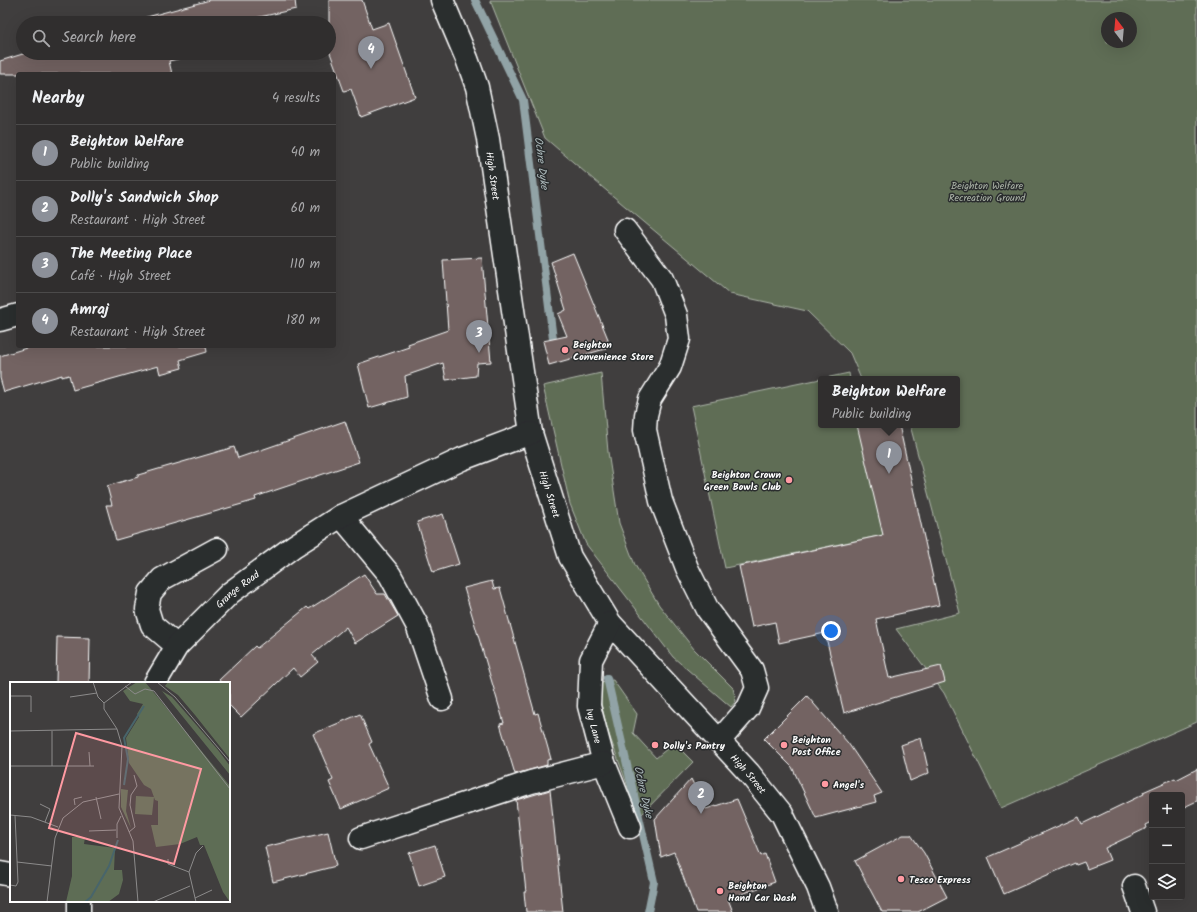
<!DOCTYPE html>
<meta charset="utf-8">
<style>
:root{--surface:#302e2e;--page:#3c3a3a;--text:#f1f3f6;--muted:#a8a8aa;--line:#4b4a4a;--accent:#8c9099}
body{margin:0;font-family:Kalam,sans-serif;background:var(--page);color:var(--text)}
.controls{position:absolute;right:12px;bottom:12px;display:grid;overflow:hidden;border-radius:4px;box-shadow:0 4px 16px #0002}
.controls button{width:36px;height:36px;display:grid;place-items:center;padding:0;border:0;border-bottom:1px solid var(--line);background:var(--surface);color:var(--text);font:20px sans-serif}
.compass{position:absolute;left:1101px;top:12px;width:36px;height:36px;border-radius:50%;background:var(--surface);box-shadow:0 4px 16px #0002;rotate:344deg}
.you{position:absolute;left:831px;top:631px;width:14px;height:14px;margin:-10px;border:3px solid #fff;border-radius:50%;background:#1a73e8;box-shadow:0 0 0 6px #1a73e833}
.badge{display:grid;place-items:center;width:26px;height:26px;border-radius:50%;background:var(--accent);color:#fff;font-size:13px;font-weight:700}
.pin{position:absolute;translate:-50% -33px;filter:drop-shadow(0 1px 2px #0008)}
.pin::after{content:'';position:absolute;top:21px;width:14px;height:12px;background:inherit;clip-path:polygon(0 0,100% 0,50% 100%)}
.popup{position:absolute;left:818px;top:376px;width:142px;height:52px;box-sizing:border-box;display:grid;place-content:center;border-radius:4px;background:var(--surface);filter:drop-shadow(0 1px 3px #0005);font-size:13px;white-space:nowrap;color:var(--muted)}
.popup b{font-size:15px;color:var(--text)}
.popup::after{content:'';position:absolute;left:50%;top:100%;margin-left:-8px;border:8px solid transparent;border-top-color:var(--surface)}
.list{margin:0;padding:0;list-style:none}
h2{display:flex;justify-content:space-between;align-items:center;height:52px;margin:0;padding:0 16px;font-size:17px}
h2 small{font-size:13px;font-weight:400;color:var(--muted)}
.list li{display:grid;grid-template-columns:26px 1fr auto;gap:12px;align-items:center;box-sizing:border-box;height:56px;padding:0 16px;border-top:1px solid var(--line)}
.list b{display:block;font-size:15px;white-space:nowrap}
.list p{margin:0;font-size:13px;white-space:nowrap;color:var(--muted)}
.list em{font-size:13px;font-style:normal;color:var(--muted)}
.icon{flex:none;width:22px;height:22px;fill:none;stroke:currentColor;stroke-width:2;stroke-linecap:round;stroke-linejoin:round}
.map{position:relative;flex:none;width:1197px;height:912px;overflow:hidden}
.search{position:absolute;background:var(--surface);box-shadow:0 4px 16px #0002;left:16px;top:16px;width:320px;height:44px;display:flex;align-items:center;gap:10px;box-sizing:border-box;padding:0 14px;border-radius:22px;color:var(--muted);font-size:15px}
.panel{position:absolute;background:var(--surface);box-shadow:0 4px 16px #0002;left:16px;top:72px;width:320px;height:276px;border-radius:4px}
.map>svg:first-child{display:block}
</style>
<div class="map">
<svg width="1197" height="912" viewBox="0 0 1197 912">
<rect width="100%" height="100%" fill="#403e3e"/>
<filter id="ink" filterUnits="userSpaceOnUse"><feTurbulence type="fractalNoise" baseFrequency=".025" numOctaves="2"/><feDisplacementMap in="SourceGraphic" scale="8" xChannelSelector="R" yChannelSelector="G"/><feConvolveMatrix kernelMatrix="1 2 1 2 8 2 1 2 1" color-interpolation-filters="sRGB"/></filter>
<g filter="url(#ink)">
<!-- green -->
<path fill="#5e6d55" stroke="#aeb6aa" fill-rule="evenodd" d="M490 0H1197V722L1001 808 944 693 896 629 960 613 910 425H957V379H861L850 353 807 311 730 294 601 186 545 138ZM1107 18H1131V42H1107Z
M601 373 608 452 619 523 635 565 659 605 694 649 733 688 736 701 731 707 673 657 586 544 570 504 543 386Z
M849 373 850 379H821V425H860L883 535 725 568 691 406Z
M613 680 637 714 633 733 656 758 674 743 693 762 637 819 626 781 608 732 600 700 601 682Z"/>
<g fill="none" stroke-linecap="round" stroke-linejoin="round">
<!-- stream -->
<path stroke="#91a3a6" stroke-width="8" d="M475 0 523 100 553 339
M607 678 654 882 648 912"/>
</g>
<!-- building -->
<path fill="#736462" stroke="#fff" d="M210 0H295L296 9 255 18 256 23H133L132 21Z
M329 0H362L372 29 389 23 415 97 361 117 351 89 344 91 329 50Z
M26 53H185L186 57 169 61 172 74H0V61Z
M573 253 608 339 605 349 549 365 543 341 567 336 558 314 566 310 551 262Z
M482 258 491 362 477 363 476 376 446 380 443 363 405 376 407 397 369 408 358 364 409 347 408 344 448 330 443 260Z
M33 346H206L207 352 180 360 182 368 160 374 158 366 73 390 69 375 62 377V375L4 392 0 378V356Z
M345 421 359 462 255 497 256 500 116 540 106 505H112L107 486 138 477V475L234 447 238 458Z
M857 425H899L939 605 876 619 889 678 941 666 945 682 844 713 825 633 779 643 775 622 752 627 739 566 883 535Z
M443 514 459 564 433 572 417 522Z
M364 574 377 594H385L398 616 355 643 346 627 312 655 318 662 300 677 293 668 241 717 229 705V683H222L219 680 255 646 257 648 307 607 309 609Z
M492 581 494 589 500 588 535 714 538 713 551 759 547 760V765L515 774 500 724 504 723 464 588Z
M57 637 90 638 89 683H56Z
M807 696 848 743 882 793 874 796 876 802 816 818 792 767 764 739Z
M360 714 372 742 369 744 389 788 341 809 329 782 333 780 313 734Z
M921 738 929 773 910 781 901 745Z
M1197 769V801L1182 808V795H1152V822L1146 825 1147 828 1105 848 1110 860 1087 869 1084 862 1076 865 1075 863 1004 894 988 857 1079 817 1082 824 1144 794 1143 792 1175 778 1176 780Z
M691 779 706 809 737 799 761 856 765 854 775 882 728 899 733 912H696L674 852 661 857 655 819Z
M550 790 563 912H526L524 892H526L516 800Z
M328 832 336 866 273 882 265 847Z
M903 835H911L924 853 947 897 918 912H882L855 861Z
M435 845 445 877 419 886 409 853Z"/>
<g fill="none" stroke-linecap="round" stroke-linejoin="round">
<!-- minor casing -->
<g stroke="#fff" stroke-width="25">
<g id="minor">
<path id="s1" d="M442 0 467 59 477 87 488 139 531 433 570 557 610 623 749 773 782 814 818 887 827 912"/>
<path d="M625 230 662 279 676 315 679 339 670 367 650 399 646 415 645 430 661 501 687 568 708 610 752 670 757 688 748 708 719 741"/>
<path d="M0 320 18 315"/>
<path d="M341 516 390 575 417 625 442 699"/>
<path id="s2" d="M610 623 591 660 589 706 604 763 630 827"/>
<path d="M177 646 152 625 147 609 150 593 162 579 217 549"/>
<path id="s3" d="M155 683 177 646 230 593 294 546 341 516 462 459 531 433"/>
<path d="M361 838 531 782 604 763"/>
<path d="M0 873 11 875"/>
<path d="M1134 886 1143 912"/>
<path d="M79 912V901"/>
</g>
</g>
<!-- minor -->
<use href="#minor" stroke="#2a2d2e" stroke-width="22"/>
</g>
</g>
<!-- markers -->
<g fill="#ff9aa2" stroke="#2a2d2e" stroke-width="1.5">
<circle cx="565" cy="350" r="4"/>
<circle cx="789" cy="480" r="4"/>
<circle cx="655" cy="745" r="4"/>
<circle cx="784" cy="745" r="4"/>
<circle cx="825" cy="784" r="4"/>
<circle cx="901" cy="879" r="4"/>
<circle cx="720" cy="891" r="4"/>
</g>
<g text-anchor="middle" stroke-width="3" stroke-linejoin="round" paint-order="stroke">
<!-- street labels -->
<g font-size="10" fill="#fff" stroke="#2a2d2e">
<text dy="4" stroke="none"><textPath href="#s1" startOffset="184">High Street</textPath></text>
<text dy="4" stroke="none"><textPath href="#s1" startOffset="508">High Street</textPath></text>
<text dy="4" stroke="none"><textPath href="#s3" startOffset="126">Grange Road</textPath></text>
<text dy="4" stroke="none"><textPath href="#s2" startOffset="108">Ivy Lane</textPath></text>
<text dy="4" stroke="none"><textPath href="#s1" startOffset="856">High Street</textPath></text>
</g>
<!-- park labels -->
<g font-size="10" fill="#aeb6aa" stroke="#2a2d2e">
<text x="987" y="189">Beighton Welfare<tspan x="987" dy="12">Recreation Ground</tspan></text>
</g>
<!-- poi labels -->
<g font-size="10" font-weight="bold" fill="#fff" stroke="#2a2d2e" text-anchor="start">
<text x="573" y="348">Beighton<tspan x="573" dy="12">Convenience Store</tspan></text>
<text x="781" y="478" text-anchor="end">Beighton Crown<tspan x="781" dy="12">Green Bowls Club</tspan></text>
<text x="792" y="743">Beighton<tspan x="792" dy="12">Post Office</tspan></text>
<text x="663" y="749">Dolly's Pantry</text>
<text x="833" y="788">Angel's</text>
<text x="909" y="883">Tesco Express</text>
<text x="728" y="889">Beighton<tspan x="728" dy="12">Hand Car Wash</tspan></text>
</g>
<!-- water labels -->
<g font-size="11" font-style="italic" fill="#adbabc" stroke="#2a2d2e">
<text transform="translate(542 163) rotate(83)" y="4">Ochre Dyke</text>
<text transform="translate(644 792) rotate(77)" y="4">Ochre Dyke</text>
</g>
</g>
<!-- overview -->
<g transform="translate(10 682)">
<rect width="220" height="220" fill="#403e3e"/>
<path d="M127 0H135L146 13 220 104V220L213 210 194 163H190L187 155 170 162 146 165 141 143H148V119L145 118 141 107 134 103 119 81 116 56 129 35 127 32 133 22 120 19 113 9ZM158 0H220V77L185 33 168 13 155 4ZM152 9 162 15 208 68 220 84V93ZM111 107 118 108 116 129 121 146 111 125ZM126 114 144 115 142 133 125 132ZM62 155H75L74 162 105 166 104 188H112L113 198 109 212 98 220H56L62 194Z" fill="#5e6d55"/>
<path fill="none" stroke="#48656b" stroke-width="2" d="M114 103 118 77 114 56 134 24M75 220 81 215 99 184 108 158"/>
<path fill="none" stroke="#8c8b8b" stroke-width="1" d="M83 0 88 15 94 21M147 0 165 15 220 80M115 4 125 12 135 7 144 9 220 107M0 14H21V30M60 15 87 11M94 21V27L107 47 112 64 109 126 123 159 128 220M94 21 122 0M0 49 107 47M79 70 80 84M0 84H84M42 84V49M86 115 91 137M30 122 40 127 35 140M65 123 64 117 72 115M0 133 21 135 48 145M79 149 106 148M119 150 125 145 120 123 121 113 127 104 124 93M107 156V142L111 134M158 177V182L179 190M7 180 42 184M0 203 6 204 8 200 5 133M185 216 202 208M37 220 45 156 53 136 73 120 109 112M143 220 180 204M186 220 179 190 186 171 193 164"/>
<path fill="#ff9aa2" fill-opacity="0.15" stroke="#ff9aa2" stroke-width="2" d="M66 51 191 87 164 182 39 146Z"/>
<rect width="220" height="220" fill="none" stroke="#fff" stroke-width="2"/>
</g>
</svg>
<div class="controls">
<button>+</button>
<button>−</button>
<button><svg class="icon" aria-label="layers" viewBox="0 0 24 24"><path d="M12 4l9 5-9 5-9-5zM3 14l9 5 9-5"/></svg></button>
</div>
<svg class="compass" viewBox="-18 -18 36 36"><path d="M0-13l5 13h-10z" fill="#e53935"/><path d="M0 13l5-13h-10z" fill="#a8a8aa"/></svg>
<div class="you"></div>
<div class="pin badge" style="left:889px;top:474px">1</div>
<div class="popup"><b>Beighton Welfare</b>Public building</div>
<div class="pin badge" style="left:701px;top:814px">2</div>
<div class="pin badge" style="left:479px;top:353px">3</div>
<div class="pin badge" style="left:371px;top:69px">4</div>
<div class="search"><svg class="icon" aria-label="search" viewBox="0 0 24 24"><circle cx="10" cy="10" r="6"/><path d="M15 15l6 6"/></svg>Search here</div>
<section class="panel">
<h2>Nearby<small>4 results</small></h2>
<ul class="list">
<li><span class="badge">1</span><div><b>Beighton Welfare</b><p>Public building</p></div><em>40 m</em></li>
<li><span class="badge">2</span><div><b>Dolly's Sandwich Shop</b><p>Restaurant · High Street</p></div><em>60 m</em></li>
<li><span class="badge">3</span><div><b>The Meeting Place</b><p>Café · High Street</p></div><em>110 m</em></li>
<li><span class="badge">4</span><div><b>Amraj</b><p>Restaurant · High Street</p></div><em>180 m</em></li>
</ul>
</section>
</div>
